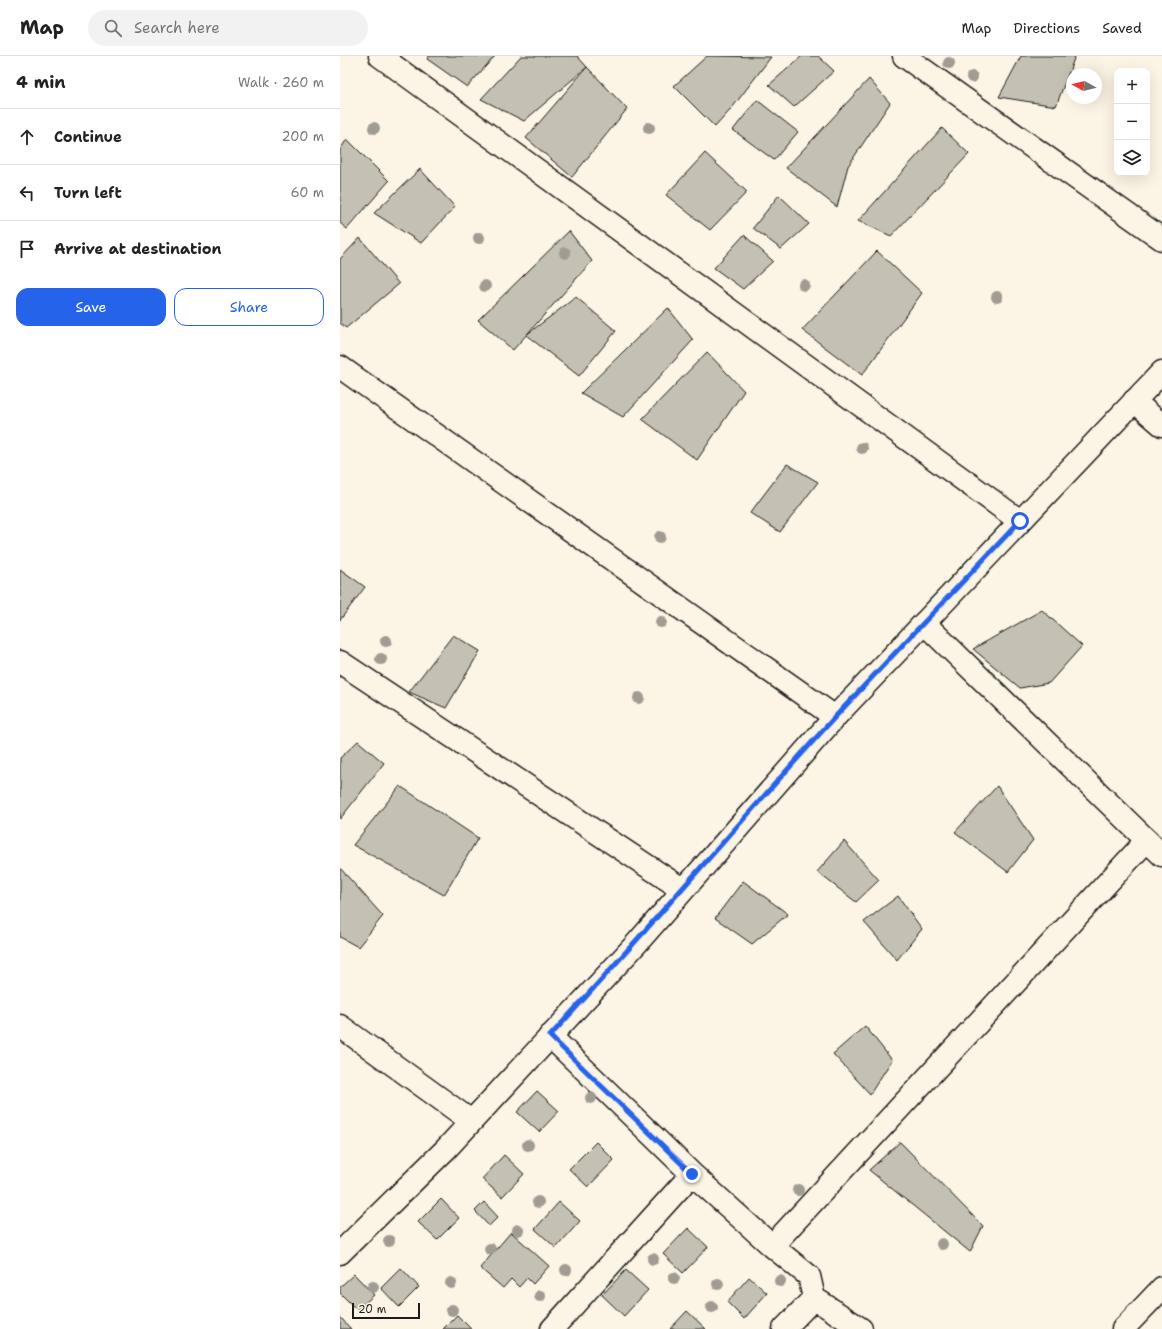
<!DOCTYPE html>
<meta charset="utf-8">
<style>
:root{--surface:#fff;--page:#f2f2f2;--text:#222;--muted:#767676;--line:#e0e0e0;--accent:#2563eb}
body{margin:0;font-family:"Shantell Sans",sans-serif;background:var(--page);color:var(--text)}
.controls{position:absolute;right:12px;top:12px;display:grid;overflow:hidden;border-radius:8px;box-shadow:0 4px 16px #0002}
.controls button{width:36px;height:36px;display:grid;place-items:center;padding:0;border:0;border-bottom:1px solid var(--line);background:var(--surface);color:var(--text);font:20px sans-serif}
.compass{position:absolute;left:726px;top:12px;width:36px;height:36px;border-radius:50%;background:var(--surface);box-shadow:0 4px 16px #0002;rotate:278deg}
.scale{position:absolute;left:12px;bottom:10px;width:68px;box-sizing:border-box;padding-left:4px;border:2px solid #1c1c1c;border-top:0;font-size:11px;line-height:14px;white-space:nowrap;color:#1c1c1c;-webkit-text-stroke:3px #fcf5e5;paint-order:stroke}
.stop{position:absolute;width:12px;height:12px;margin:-9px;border:3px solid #2563eb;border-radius:50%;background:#fff}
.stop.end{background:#2563eb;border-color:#fff;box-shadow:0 1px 4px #0008}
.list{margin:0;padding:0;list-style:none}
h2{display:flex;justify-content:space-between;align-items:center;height:52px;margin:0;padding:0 16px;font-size:17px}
h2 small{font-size:13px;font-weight:400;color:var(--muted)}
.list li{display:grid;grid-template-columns:26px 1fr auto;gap:12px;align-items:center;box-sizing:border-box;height:56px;padding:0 16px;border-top:1px solid var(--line)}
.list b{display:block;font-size:15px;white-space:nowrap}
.list em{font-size:13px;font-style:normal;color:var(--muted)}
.actions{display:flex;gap:8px;padding:12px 16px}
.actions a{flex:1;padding:9px 0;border:1px solid var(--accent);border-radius:12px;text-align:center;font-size:14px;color:var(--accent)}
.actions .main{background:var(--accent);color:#fff}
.icon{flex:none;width:22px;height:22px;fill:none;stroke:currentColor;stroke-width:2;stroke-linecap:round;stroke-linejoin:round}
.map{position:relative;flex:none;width:822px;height:1273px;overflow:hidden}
header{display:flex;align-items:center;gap:24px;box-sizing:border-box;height:56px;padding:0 20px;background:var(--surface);border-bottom:1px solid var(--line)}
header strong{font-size:19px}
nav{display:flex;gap:22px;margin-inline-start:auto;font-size:14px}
.search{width:280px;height:36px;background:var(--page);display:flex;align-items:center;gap:10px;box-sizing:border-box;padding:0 14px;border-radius:22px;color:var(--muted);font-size:15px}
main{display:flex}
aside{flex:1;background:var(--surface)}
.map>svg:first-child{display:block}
</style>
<header>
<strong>Map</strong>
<div class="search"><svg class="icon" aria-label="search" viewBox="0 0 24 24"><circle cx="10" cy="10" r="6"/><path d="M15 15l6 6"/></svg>Search here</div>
<nav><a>Map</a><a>Directions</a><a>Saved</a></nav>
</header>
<main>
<aside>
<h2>4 min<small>Walk · 260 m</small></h2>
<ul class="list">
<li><svg class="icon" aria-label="ahead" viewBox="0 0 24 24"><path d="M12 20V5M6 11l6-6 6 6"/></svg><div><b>Continue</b></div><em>200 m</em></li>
<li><svg class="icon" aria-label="left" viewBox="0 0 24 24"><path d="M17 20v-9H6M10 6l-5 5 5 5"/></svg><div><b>Turn left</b></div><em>60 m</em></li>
<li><svg class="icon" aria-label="arrive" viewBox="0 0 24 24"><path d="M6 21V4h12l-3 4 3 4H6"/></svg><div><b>Arrive at destination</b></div></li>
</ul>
<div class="actions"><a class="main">Save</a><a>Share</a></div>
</aside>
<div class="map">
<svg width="822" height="1273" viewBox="0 0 822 1273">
<rect width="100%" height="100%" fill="#fcf5e5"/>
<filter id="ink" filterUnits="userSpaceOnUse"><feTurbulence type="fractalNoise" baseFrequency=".025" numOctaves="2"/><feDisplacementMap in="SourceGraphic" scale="8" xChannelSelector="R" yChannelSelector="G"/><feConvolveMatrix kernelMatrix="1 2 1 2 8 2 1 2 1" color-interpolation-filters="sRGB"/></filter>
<g filter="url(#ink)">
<!-- building -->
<path fill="#c4c0b3" stroke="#1c1c1c" d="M89 0H155L127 31 87 3Z
M181 0H237L247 11 184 65 141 43Z
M367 0 431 1 392 52 375 71 334 30Z
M462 0H478L494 15 454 51 429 29Z
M681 0H735L716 50 659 41Z
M247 11 287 53 232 121 186 82Z
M529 23 550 47 508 110 497 151 446 112Z
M417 44 458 76 434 104 393 74Z
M602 72 629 98 551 180 518 165Z
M7 83 49 125 7 173 0 167V94Z
M365 97 407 136 370 174 326 139Z
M80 113 115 151 81 187 34 157Z
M439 139 469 168 441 193 413 172Z
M229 175 252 205 173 294 138 264Z
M404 179 433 205 403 233 374 212Z
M20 182 59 228 6 272 0 267V203Z
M537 195 582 237 522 319 462 274Z
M236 241 276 275 239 320 186 279Z
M328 252 353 284 283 361 241 337Z
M367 296 404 335 357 404 302 363Z
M447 408 478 426 440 476 410 457Z
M0 513 25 531 0 564Z
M702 554 742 590 709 627 680 632 633 593Z
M113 579 140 595 106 652 69 636Z
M18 685 44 707 0 763V702Z
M60 730 138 782 104 839 13 789Z
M657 730 693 784 668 816 615 776Z
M504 785 539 824 516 846 477 816Z
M0 812 43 860 18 891 0 881Z
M403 825 448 858 412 888 375 862Z
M558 840 582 873 557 904 524 866Z
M525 970 552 1004 530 1038 493 998Z
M197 1035 219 1055 199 1076 177 1056Z
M256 1086 274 1104 248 1131 229 1113Z
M560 1086 643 1170 630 1196 529 1114Z
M164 1099 184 1118 162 1141 142 1123Z
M101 1143 119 1162 97 1184 78 1166Z
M144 1146 158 1161 149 1170 135 1155Z
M219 1146 240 1165 216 1192 195 1173Z
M348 1172 368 1191 343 1217 323 1198Z
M171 1176 209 1210 193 1228 187 1222 179 1231 171 1223 163 1232 140 1212Z
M61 1212 79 1231 59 1251 41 1232Z
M286 1214 308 1234 284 1260 262 1239Z
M14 1218 34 1239 17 1254 0 1237V1231Z
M409 1221 427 1237 404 1263 387 1246Z
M347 1255 366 1273H330Z
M117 1259 131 1273H103Z
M0 1261 11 1273H0Z"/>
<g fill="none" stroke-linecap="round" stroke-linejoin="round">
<!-- street casing -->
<g stroke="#1c1c1c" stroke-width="25">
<path id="street" d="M40 0 680 465
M564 0 822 183
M0 311 495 661
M794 345 822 369
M584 567 822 799
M0 606 342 833
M0 970 131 1065
M210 980 352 1118 432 1190 469 1220 474 1242 444 1273
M432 1190 807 784
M474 1242 521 1273
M212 1273 352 1118
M783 1273 822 1232"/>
</g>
<!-- secondary casing -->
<g stroke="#1c1c1c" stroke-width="25">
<path id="secondary" d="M0 1197 106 1093 297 887 495 661 822 316"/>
</g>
<!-- street -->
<use href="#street" stroke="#fcf5e5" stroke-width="22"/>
<!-- secondary -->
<use href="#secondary" stroke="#fcf5e5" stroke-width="22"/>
</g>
<!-- trees -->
<g fill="#a09c93">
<circle cx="609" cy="7" r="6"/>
<circle cx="632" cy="21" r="6"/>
<circle cx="34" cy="72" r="6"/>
<circle cx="309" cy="72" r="6"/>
<circle cx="139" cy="182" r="6"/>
<circle cx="225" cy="197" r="6"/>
<circle cx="464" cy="229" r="6"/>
<circle cx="145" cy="230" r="6"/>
<circle cx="657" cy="241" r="6"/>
<circle cx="522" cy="392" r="6"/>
<circle cx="320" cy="481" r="6"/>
<circle cx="321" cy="566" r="6"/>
<circle cx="46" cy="585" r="6"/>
<circle cx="41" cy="603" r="6"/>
<circle cx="299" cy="642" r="6"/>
<circle cx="251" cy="1042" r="6"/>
<circle cx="188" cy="1089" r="6"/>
<circle cx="458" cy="1134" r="6"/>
<circle cx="198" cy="1146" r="6"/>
<circle cx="178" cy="1174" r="6"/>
<circle cx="49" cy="1185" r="6"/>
<circle cx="602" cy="1188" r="6"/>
<circle cx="150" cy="1193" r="6"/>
<circle cx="313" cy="1203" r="6"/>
<circle cx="226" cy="1214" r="6"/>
<circle cx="334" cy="1222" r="6"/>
<circle cx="440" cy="1225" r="6"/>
<circle cx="111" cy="1227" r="6"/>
<circle cx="378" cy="1228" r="6"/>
<circle cx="33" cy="1231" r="6"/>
<circle cx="200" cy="1240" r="6"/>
<circle cx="372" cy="1251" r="6"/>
<circle cx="112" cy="1254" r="6"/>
</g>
</g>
<g fill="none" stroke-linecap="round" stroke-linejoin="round" filter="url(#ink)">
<!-- route -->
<path stroke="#2563eb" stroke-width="5" d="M352 1118 210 980C307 875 399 766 495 661 556 595 618 531 680 465"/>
</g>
</svg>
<div class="controls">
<button>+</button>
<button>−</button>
<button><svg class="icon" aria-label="layers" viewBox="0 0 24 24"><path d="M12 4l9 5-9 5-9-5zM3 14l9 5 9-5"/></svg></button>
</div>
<svg class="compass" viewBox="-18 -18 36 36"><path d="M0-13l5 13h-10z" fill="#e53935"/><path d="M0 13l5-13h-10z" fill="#767676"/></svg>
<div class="scale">20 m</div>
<div class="stop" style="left:680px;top:465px"></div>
<div class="stop end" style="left:352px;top:1118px"></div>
</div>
</main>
